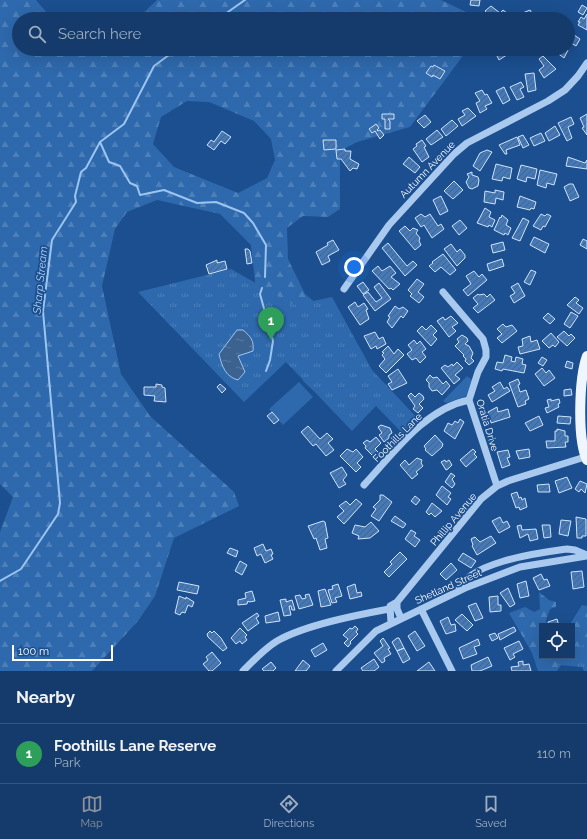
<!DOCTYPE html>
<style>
:root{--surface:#143b6b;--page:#1d4271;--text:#f1f3f6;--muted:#9dadc1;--line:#33557e;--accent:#8c9099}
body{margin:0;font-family:Raleway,sans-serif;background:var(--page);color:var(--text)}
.controls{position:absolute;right:12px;bottom:12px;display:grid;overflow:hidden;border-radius:0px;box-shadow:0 4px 16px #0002}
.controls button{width:36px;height:36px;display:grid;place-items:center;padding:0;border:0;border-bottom:1px solid var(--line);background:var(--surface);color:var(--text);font:20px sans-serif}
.scale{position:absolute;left:12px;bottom:10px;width:101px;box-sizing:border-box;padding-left:4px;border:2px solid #fff;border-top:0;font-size:11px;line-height:14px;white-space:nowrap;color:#fff;-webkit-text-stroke:3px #1b4f8f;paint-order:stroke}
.you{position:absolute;left:354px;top:267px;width:14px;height:14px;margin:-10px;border:3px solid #fff;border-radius:50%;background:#1a73e8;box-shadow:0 0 0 6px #1a73e833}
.badge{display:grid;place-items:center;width:26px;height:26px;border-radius:50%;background:var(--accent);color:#fff;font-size:13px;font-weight:700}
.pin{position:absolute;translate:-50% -33px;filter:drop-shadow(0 1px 2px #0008)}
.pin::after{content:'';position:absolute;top:21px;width:14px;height:12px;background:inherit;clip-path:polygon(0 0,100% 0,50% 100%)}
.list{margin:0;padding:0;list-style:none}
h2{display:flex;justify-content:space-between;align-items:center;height:52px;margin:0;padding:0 16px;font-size:17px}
h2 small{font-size:13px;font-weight:400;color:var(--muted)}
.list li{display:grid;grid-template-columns:26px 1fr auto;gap:12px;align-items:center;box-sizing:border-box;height:60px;padding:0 16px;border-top:1px solid var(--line)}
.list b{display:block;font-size:15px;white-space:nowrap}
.list p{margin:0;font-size:13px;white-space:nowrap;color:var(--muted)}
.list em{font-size:13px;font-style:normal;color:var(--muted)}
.icon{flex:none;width:22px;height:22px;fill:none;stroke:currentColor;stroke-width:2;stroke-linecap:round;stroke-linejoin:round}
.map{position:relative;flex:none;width:587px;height:671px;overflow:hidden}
.search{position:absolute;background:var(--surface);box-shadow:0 4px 16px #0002;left:12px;right:12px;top:12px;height:44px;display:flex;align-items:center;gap:10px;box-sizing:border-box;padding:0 14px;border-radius:22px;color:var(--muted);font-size:15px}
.sheet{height:112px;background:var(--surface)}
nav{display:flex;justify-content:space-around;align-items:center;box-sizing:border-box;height:56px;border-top:1px solid var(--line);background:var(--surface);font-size:11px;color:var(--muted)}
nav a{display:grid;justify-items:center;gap:2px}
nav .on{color:var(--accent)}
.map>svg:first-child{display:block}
</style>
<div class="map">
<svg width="587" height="671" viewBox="0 0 587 671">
<defs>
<pattern id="forest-firs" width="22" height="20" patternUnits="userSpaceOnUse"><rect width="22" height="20" fill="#2e69ad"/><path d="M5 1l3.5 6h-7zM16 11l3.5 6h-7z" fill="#4d80b9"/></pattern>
<pattern id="park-tufts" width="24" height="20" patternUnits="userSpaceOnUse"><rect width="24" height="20" fill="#2e69ad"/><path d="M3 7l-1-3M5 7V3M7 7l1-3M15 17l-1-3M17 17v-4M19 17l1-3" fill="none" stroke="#4d80b9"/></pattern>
<pattern id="water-ripples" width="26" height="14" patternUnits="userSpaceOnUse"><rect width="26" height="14" fill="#3c6290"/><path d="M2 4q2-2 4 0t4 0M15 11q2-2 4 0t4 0" fill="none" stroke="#597aa1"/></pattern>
<pattern id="building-hatch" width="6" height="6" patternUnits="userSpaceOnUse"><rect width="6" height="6" fill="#4478b7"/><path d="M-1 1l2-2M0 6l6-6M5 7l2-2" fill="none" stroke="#486282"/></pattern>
</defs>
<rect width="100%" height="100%" fill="#1b4f8f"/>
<!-- grass -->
<path fill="#2e69ad" d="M467 376 472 380 466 396 446 403 443 401Z
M299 382 313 397 283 425 269 409Z"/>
<!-- forest -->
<path fill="url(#forest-firs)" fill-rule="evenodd" d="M0 0H36L52 19H19V49H468L410 127 357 142 340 151V209L328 217 303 216 287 228 288 259 305 294 334 318 314 391 304 382 257 299 251 245 220 214 157 200 127 212 115 229 102 286 121 374 150 416 234 492 239 506 174 538 155 596 138 621 92 671H0V532L13 497 0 484ZM187 101 209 102 254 121 271 139 275 160 267 178 238 193 174 167 153 144 161 117Z
M157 0H441L481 19H137Z
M539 592 549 600 556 602V607L550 609 546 620 547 626H542V656H572V626L570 624 582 605 587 606V651L561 665 557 671H538L532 653 509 613 525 607 534 612 540 609Z"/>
<!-- park -->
<path fill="url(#park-tufts)" d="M231 269 294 305 332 297 372 370 419 420 404 435 376 406 352 431 286 362 244 402 138 292Z
M587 645V671H584L582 667 557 665 554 656H572V647Z"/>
<!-- water -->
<path fill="url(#water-ripples)" stroke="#9cc4f0" d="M237 330H243C251 337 254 340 253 351L238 356 245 372 238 380C226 377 222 367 219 354Z"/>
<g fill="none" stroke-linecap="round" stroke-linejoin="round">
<!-- stream -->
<path stroke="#9cc4f0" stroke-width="2" d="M218 19 245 0
M100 142 109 162 120 166 130 183 137 186 140 195 164 190 197 203 216 202 244 213 253 223 266 245 265 277
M262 288 260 294 273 341 270 360 266 371
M0 581 21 569 58 514 60 503 43 311 52 240 76 202 75 196 81 172 86 168 100 142 124 124 154 66 177 49"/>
</g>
<!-- building -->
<path fill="url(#building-hatch)" stroke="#cfe3fa" d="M471 0H480L479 6 470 5Z
M582 5 587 8 583 15 578 12Z
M491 6 500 13 503 10 508 14 504 19H494L485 11Z
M530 10 533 15 531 16 532 19H522L520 14Z
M587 14V30L578 25 580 22H578L581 17 584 19Z
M568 31 580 39 576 46 568 41Z
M500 49H512L513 51 499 60 495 52Z
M552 49H567L568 50 564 58Z
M543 56 556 69 544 78 539 70 544 66 539 59Z
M434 65 445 71 440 79 433 75 432 77 426 73 431 66 433 67Z
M534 73 536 90 528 92 525 74Z
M521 82 524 87 520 89 524 97 517 100 510 87Z
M504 87 510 100 503 104 496 91Z
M482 90 485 95 487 94 492 103 485 106 487 109 480 113 476 103 480 101 475 93Z
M468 108 476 116 462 126 458 119 465 115 462 111Z
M382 114H394V119H388L390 121V129H385V119H382Z
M587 114V135L582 128 584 127 580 118Z
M425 115 431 122 424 128 417 121Z
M571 117 574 124 568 127 572 138 567 141 558 123Z
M452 120 458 126 446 136 441 129Z
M376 124 379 128 377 130 378 131 380 130 384 135 380 139 375 131 372 133 369 129Z
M555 126 560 135 549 141 545 133Z
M437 130 443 137 431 145 426 139Z
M222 131 231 137 225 144 221 141 214 150 207 145 211 140 214 142Z
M541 133 545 141 534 146 530 138Z
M523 135 529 145 523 148 518 137Z
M517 137 520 145 506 150 507 154H505L499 145Z
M323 140H336V149L324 150Z
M422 140 426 146 424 147 429 157 422 162 413 149 417 146 416 144Z
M345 149V151H351L350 159 359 164 357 169 353 168 350 171 341 159H337L336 150Z
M487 150 492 152 480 171 473 166 480 153Z
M409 157 420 167 415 173 403 164Z
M568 157 585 163 587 160V169L566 166Z
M496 164 512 168 510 179 503 177 502 181 492 179Z
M521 165 537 169 535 179 527 177 526 182 517 179Z
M540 170 557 174 554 185 547 183 546 188 537 185Z
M472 172V175L478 177 479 180 478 186 472 189 469 188 466 182 469 177 467 174Z
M454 181 463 190 453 199 444 191Z
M569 184H573L579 197 570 201 564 187Z
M495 190 504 192 503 200 496 198 495 204 484 202 485 191 495 193Z
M441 196 448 211 440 215 433 200Z
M520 196 536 202 534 209 531 208 530 210 517 207Z
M485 208 491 212 489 217 495 220 492 227 489 225 488 227 477 223Z
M421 214 425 217 430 214 438 226 441 224 444 229 432 238 424 225 421 227 415 218Z
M541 214 545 216 547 214 551 216 545 227 543 226 541 230 533 226Z
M502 215 508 220 506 225 511 228 508 235 505 233 504 235 494 230 500 217 501 218Z
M523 218 529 221 520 241 512 238Z
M460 220 467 228 459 235 452 226Z
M405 226 410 231 413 228 418 230 416 233 420 238 419 241 421 245 415 250 399 231Z
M534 237 549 244 545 253 530 245Z
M583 239 587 241V249L580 245Z
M333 240 339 250 328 256 330 261 322 265 316 252 328 245 327 243Z
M503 242 505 250 493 253 491 245Z
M388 243 407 266 413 261 417 265 405 276 382 248Z
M451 244 457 252 460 249 465 255V258L457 266 444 249Z
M245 249H248L250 251 252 263 247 264Z
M443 254 456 270 450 275 441 267 435 272 429 266 433 263 432 262Z
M502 259 504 266 489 271 487 264Z
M217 260V263L225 261 227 269 209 274 206 265Z
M378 266 382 271 390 266 396 273 391 277 400 284 393 290 391 288 389 289 372 271Z
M531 270 536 272 530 285 524 282Z
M474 271 479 277 482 274 487 280 468 296 463 290 471 284 466 276Z
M417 279 424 284 418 292 424 297 419 303 410 296 412 294 408 290Z
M363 282 369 290 363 294 357 286Z
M379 283 391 299 375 311 363 295 368 292 376 302 382 298 374 287Z
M518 283 525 296 514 303 510 296 515 293 511 287Z
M478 294 479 295 484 294 487 297 490 294 495 300 478 313 473 308 478 304 473 298Z
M575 297 579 300 576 303 583 308 579 314 567 305Z
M355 302 358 307 364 303 368 309 366 310 369 319 360 325 348 307Z
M395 306 399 309 403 307 408 311 403 318 401 316 392 328 387 322 390 317 388 316Z
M571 312 578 316 570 328 564 324Z
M548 313 555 319 550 324 543 318Z
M451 316 458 323 452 327 456 331 449 337 437 321 443 317 445 320Z
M503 324 506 327 512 325 517 331 502 343 497 338 502 334 497 329Z
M431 325 437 331 433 335 437 339 431 346 417 331 422 326 426 330Z
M564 331 569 336 571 334 575 338 567 346 557 337Z
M375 332 379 339 383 337 386 344 377 349 376 346 371 349 364 336Z
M551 333 559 342 555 347 553 345 549 348 542 341Z
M462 335 467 338 468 341 465 344 469 346 473 353 471 358 474 361 469 365 465 361 466 359 463 356 464 355 455 346 459 342 457 339Z
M530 336 531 342 537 340 540 349 520 354 518 347 523 346 522 339Z
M414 340 417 344 420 341 426 349 422 352 426 357 420 363 416 358 412 360 407 354 412 350 408 345Z
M388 346 394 354 398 349 404 355 386 373 379 366 385 359 382 355 384 353 382 352Z
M505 355 512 357 511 361 515 362 516 357 523 359 522 364 526 365 524 373 503 369 502 371 495 369 497 362 503 363Z
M542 357 547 360 543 366 538 363Z
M567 361 573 363 572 369 565 367Z
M457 362 463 368 455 375 460 379 454 384 441 368 445 365 448 367 452 364 453 366Z
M542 368 546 373 549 370 555 378 544 386 535 374Z
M398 369 407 383 392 390 388 384 392 382 388 376Z
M430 375 433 378 437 377 443 384 446 381 450 386 442 395 437 390 432 391 429 387V383L426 380Z
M518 379 520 384 518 385 520 392 526 390 529 399 525 401 526 404 518 407 509 383Z
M500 382 504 389 507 387 510 391 492 402 488 395 495 391 492 387Z
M156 384 162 385V387L165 388 166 402 154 401 155 396 144 395V387H156Z
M220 384 226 389 222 393 217 387Z
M571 389 572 395 564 396V390Z
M411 393 415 397 419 393 423 396 424 399 419 404 423 408 418 413 413 409 415 406 408 396Z
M551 399V401L559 399 560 403 558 404 559 407 547 413 545 408 549 407 547 400Z
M497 407 498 412 508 409 510 417 491 423 488 412Z
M272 412 279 420 274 424 267 416Z
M539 416 543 425 530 431 525 423Z
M558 416 571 417 570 424 557 423Z
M460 419 464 422 455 439 444 431 448 423 452 425 455 421 458 423Z
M381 425 390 428 392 433 389 435V438L384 442 379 435 382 433 378 427Z
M308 426 320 439 327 433 333 439 328 443 334 450 326 456 316 444 313 446 301 432Z
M557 429 565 431V436H568V442H565L566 447 547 448 546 441H555V431H557Z
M435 435 443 444 442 447 432 456 425 450 426 449 424 446Z
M376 437 381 443 375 449 379 453 374 457 365 448 366 446 363 443 367 440 370 442Z
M347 449 353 452 356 449 363 457 357 463 361 467 356 472 340 456Z
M473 449 476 452 474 454 477 457 466 467 460 460Z
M529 449 530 457 519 459 516 451Z
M508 450 510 457 507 458 510 465 502 468 497 452Z
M417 458 422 460 421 463 423 466 416 472 418 474 412 479 400 465 405 460 409 465Z
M445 460 446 462 449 460 452 465 448 469 446 470 441 462Z
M342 467 347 475 343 480 346 484 339 488 330 473Z
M451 473 455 476 452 479 455 484 452 488 445 482Z
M567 477 572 488 559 493 555 481Z
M580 481 587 484 585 493 581 489 579 492 575 489Z
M549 484 550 492H538L537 485Z
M442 486 451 493 448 497 451 499 447 505 436 495Z
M517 492 519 498 521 497 522 500 525 498 527 507 520 510 519 507 516 508 511 494Z
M380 495H383L392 502 379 521 371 516 376 509 373 507 380 500Z
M415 496 420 500 416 505 411 501Z
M356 499 362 504 344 524 337 517 344 511 339 506 346 501 350 505Z
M432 503 442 511 435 517 431 513 429 515 426 512Z
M395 516 406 524 403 528 391 521Z
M500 517 503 523 507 521 510 527 499 533 492 521Z
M576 517 586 519V536H582V538H577Z
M561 520 571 521 568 536 559 534Z
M323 521 325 522 328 538 325 539 327 548 320 550 316 538 314 539 308 526Z
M371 522 379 531 370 538 358 539 359 536 352 533 355 525 365 527Z
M521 525 522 530 536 529 538 539 530 541 528 534 520 538 517 526Z
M542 525H550L551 537 544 538Z
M411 530 416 533 414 536 420 540 415 547 405 539Z
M491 536 496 543 477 555 472 546 473 545 471 539 475 537 480 542Z
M263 544 266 551 271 549 273 554 271 555 273 559 265 563 261 554 257 556 254 548Z
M230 548 238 551 236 557 227 553Z
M400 552 407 559 389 577 384 572 392 564 390 562Z
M463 553 476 561 471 568 458 560Z
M240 561 247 565 242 575 235 571Z
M451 563 457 570 446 580 440 574Z
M582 571 584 587 573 589 571 572Z
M541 574 544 580 547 579 550 586 539 590 533 578Z
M526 581 529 596 520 598 517 584Z
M179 582 199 586 197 594 177 590Z
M338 584 342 596 335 598 337 602 332 603 328 590 333 589 332 586Z
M355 584 357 593 361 592 362 596 350 599 347 587Z
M508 588 515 604 510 607 500 593Z
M325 589 331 605 321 607 318 591Z
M252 591 255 601 249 602 248 601 247 604 238 605V600L246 598 245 593Z
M309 594 313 605 299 609 295 596 300 595 302 599 306 598 305 595Z
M179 596 186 599V597L194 602 192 607 188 605 185 613 182 612 180 615 175 613Z
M498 596V605H501V611L490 612 489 597Z
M286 599V602L292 600 295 610H292L291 606H289L291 615 284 616 280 600Z
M476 603 483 618 475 621 468 606Z
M278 612 280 621 266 623 265 616Z
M257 613 259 616 256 618 259 623 248 631 242 623Z
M462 614 473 625 467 631 455 620Z
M448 617 451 625 455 624 456 631 446 634 440 621Z
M557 619 559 626H549L548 622Z
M355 626 358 629 356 632 358 634 350 642 351 643 348 647 344 643 348 639 343 635 350 628 352 629Z
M514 627 516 631 500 640 498 634Z
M240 628 247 635 245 637 247 640 242 644 240 641 236 644 231 638Z
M210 631 212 633 214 631 221 638 227 648 223 651 208 637 207 634Z
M415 631 425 646 417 651 408 636Z
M495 633 498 638 492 641 489 635Z
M383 638 390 648 388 649 391 654 384 658 385 661 382 663 374 653 383 646 380 641Z
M397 638H399L404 648 397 651 392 642Z
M478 639 480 645 474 647 477 654 463 659 459 648Z
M519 641 523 649 513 654 515 657 510 660 504 648Z
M323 643 327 650 315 657 311 650Z
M404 648 410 659 403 663 397 651Z
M212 652 221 663 212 671H209L203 664 208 660 206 657Z
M488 657 492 666 480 671H472L471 665Z
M374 659 379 667 374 671H363L361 668Z
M303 660 310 666 306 671H295Z
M523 661V665L529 664 531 671H512L511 667 519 666 518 662Z
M271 662 276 668 273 671H264L262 669Z
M429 662 435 671H417Z"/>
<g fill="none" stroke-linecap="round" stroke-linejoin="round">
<!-- minor -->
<path stroke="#a9c9ee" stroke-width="7" d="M344 289 389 225 454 154 467 143 548 101 565 90 578 76 587 63
M443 292 483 339 486 350V357L478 372 469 400 497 486
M364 485C393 454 424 409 469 400
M457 592C467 562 538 553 567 549L575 550 587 555
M397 602V609L401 618
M421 609 452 671
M391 623 390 606 397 602 481 499 497 486 508 481 585 457
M243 671C254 660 264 649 277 641 305 625 357 615 389 609
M336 671 376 631 465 588 520 567 587 556"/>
<!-- major -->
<path stroke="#f0f6ff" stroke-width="10" d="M587 356C579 378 577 439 587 460"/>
</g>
<g text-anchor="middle" stroke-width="3.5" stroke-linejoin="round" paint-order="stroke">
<!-- street labels -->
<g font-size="10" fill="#fff" stroke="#1b4f8f">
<text transform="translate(427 169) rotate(-46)" y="4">Autumn Avenue</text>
<text transform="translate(488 425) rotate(73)" y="4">Oratia Drive</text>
<text transform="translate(397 437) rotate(-45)" y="4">Foothills Lane</text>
<text transform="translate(453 519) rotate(-50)" y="4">Phillip Avenue</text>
<text transform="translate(448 586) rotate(-24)" y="4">Shetland Street</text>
</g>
<!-- water labels -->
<g font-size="11" font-style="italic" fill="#b5d3f5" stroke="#1b4f8f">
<text transform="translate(40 280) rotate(-84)" y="4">Sharp Stream</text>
</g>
</g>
</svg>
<div class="controls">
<button><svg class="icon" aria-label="locate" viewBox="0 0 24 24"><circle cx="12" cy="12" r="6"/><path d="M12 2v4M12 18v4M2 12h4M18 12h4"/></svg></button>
</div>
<div class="scale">100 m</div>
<div class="you"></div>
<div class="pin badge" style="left:271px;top:340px;background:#2e9e5b">1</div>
<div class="search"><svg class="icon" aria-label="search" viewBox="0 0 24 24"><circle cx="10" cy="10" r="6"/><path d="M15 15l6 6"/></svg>Search here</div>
</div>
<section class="sheet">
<h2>Nearby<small></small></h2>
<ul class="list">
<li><span class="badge" style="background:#2e9e5b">1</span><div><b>Foothills Lane Reserve</b><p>Park</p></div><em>110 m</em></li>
</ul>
</section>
<nav>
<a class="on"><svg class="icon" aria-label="map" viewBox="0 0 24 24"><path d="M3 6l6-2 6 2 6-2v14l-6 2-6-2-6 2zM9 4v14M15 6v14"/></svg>Map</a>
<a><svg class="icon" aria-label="directions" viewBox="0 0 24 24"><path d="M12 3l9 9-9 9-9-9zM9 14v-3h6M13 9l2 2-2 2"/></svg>Directions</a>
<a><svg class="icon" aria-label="saved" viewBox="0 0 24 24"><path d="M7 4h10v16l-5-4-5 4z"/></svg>Saved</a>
</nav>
